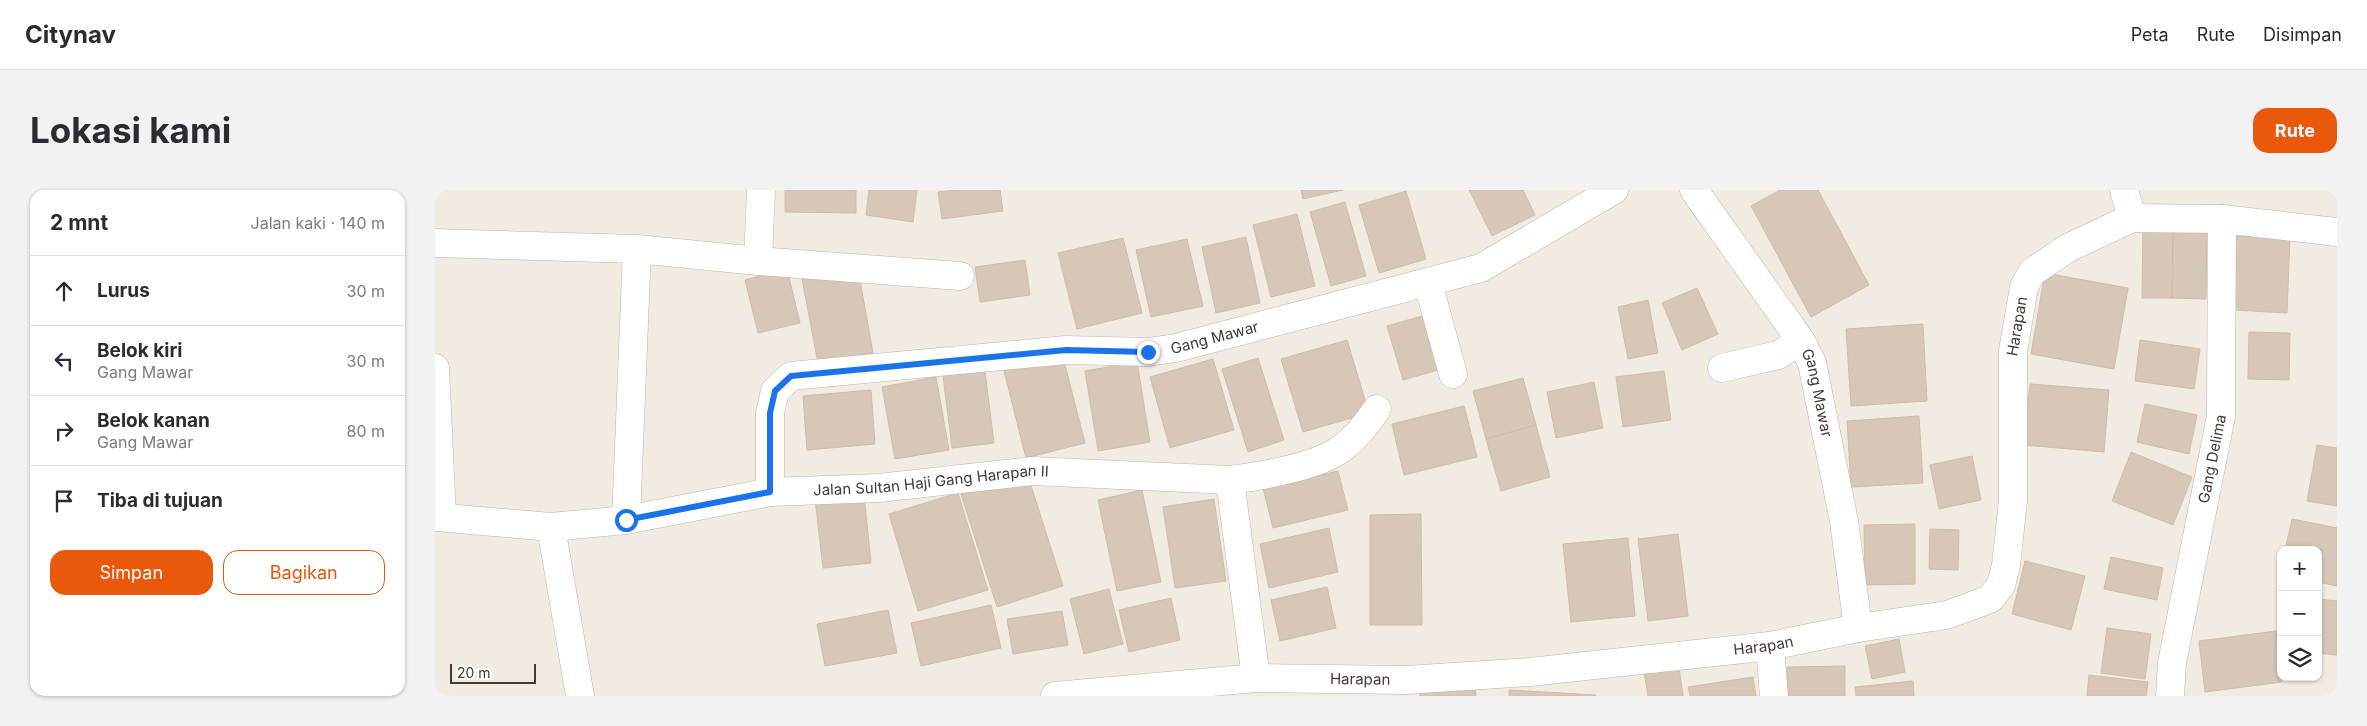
<!DOCTYPE html>
<html lang="id">
<meta charset="utf-8">
<style>
:root{--surface:#fff;--page:#f2f2f3;--text:#2b2b33;--muted:#7c7c81;--line:#e1e1e2;--accent:#ea580c}
body{margin:0;font-family:Inter,sans-serif;background:var(--page);color:var(--text)}
.controls{position:absolute;right:15px;bottom:15px;display:grid;overflow:hidden;border-radius:10px;box-shadow:0 1px 4px #0004}
.controls button{width:45px;height:45px;display:grid;place-items:center;padding:0;border:0;border-bottom:1px solid var(--line);background:var(--surface);color:var(--text);font:25px sans-serif}
.scale{position:absolute;left:15px;bottom:12px;width:86px;box-sizing:border-box;padding-left:5px;border:2px solid #443a32;border-top:0;font-size:14px;line-height:18px;white-space:nowrap;color:#443a32;-webkit-text-stroke:4px #fff;paint-order:stroke}
.stop{position:absolute;width:15px;height:15px;margin:-11px;border:4px solid #1a73e8;border-radius:50%;background:#fff}
.stop.end{background:#1a73e8;border-color:#fff;box-shadow:0 1px 5px #0008}
.list{margin:0;padding:0;list-style:none}
h2{display:flex;justify-content:space-between;align-items:center;height:65px;margin:0;padding:0 20px;font-size:21px}
h2 small{font-size:16px;font-weight:400;color:var(--muted)}
.list li{display:grid;grid-template-columns:32px 1fr auto;gap:15px;align-items:center;box-sizing:border-box;height:70px;padding:0 20px;border-top:1px solid var(--line)}
.list b{display:block;font-size:19px;white-space:nowrap}
.list p{margin:0;font-size:16px;white-space:nowrap;color:var(--muted)}
.list em{font-size:16px;font-style:normal;color:var(--muted)}
.actions{display:flex;gap:10px;padding:15px 20px}
.actions a{flex:1;padding:11px 0;border:1px solid var(--accent);border-radius:15px;text-align:center;font-size:18px;color:var(--accent)}
.actions .main{background:var(--accent);color:#fff}
.icon{flex:none;width:28px;height:28px;fill:none;stroke:currentColor;stroke-width:2;stroke-linecap:round;stroke-linejoin:round}
.map{position:relative;flex:none;width:1902px;height:506px;overflow:hidden;border-radius:15px}
header{display:flex;align-items:center;gap:30px;box-sizing:border-box;height:70px;padding:0 25px;background:var(--surface);border-bottom:1px solid var(--line)}
header strong{font-size:24px}
nav{display:flex;gap:28px;margin-inline-start:auto;font-size:18px}
.intro{display:flex;align-items:center;justify-content:space-between;box-sizing:border-box;height:120px;padding:0 30px}
h1{margin:0;font-size:35px}
.button{padding:12px 22px;border-radius:15px;background:var(--accent);color:#fff;font-size:18px;font-weight:700}
main{display:flex;gap:30px;padding:0 30px}
aside{flex:1;background:var(--surface);border-radius:15px;box-shadow:0 1px 4px #0004}
.map>svg:first-child{display:block}
</style>
<header>
<strong>Citynav</strong>
<nav><a>Peta</a><a>Rute</a><a>Disimpan</a></nav>
</header>
<div class="intro"><h1>Lokasi kami</h1><a class="button">Rute</a></div>
<main>
<aside>
<h2>2 mnt<small>Jalan kaki · 140 m</small></h2>
<ul class="list">
<li><svg class="icon" aria-label="ahead" viewBox="0 0 24 24"><path d="M12 20V5M6 11l6-6 6 6"/></svg><div><b>Lurus</b></div><em>30 m</em></li>
<li><svg class="icon" aria-label="left" viewBox="0 0 24 24"><path d="M17 20v-9H6M10 6l-5 5 5 5"/></svg><div><b>Belok kiri</b><p>Gang Mawar</p></div><em>30 m</em></li>
<li><svg class="icon" aria-label="right" viewBox="0 0 24 24"><path d="M7 20v-9h11M14 6l5 5-5 5"/></svg><div><b>Belok kanan</b><p>Gang Mawar</p></div><em>80 m</em></li>
<li><svg class="icon" aria-label="arrive" viewBox="0 0 24 24"><path d="M6 21V4h12l-3 4 3 4H6"/></svg><div><b>Tiba di tujuan</b></div></li>
</ul>
<div class="actions"><a class="main">Simpan</a><a>Bagikan</a></div>
</aside>
<div class="map">
<svg width="1902" height="506" viewBox="0 0 1902 506">
<rect width="100%" height="100%" fill="#f2ebe1"/>
<!-- building -->
<path fill="#d7c7b9" stroke="#d0bba9" d="M350 0H421V23L350 22Z
M434 0H482L478 32 431 25Z
M520 0H565L568 21 507 29 503 2Z
M866 0H908L868 9Z
M1034 0H1088L1100 25 1057 46Z
M1345 0H1383L1434 95 1376 127 1316 16Z
M971 1 991 69 944 83 924 15Z
M910 12 931 86 896 96 875 22Z
M862 24 880 96 836 107 818 35Z
M1708 34H1738L1737 108H1707Z
M1738 34 1772 35 1771 109 1737 108Z
M1801 46 1855 48 1852 123 1798 120Z
M811 47 825 113 781 123 767 57Z
M688 48 707 123 642 139 623 63Z
M752 49 768 116 716 127 701 60Z
M590 70 595 105 545 112 540 77Z
M352 79 365 133 323 143 310 90Z
M423 79 438 163 383 173 367 89Z
M1610 83 1693 98 1679 179 1596 164Z
M1262 98 1283 144 1247 160 1227 113Z
M1213 110 1223 163 1193 169 1183 117Z
M994 124 1010 178 968 190 952 136Z
M1488 134 1492 211 1416 216 1411 139Z
M1814 142 1855 143 1854 190 1813 189Z
M912 150 934 223 868 242 846 169Z
M1705 150 1765 159 1759 199 1700 191Z
M627 163 650 253 591 268 568 177Z
M823 168 849 250 813 262 787 179Z
M778 169 799 240 735 258 715 187Z
M702 172 715 252 663 261 650 181Z
M550 181 559 253 517 258 508 186Z
M1229 181 1236 230 1188 237 1181 187Z
M501 187 514 260 460 269 447 197Z
M1088 188 1101 235 1051 249 1038 201Z
M1159 192 1168 238 1121 248 1112 202Z
M1595 194 1674 200 1669 262 1589 255Z
M436 200 440 254 372 260 368 206Z
M1710 214 1762 225 1754 264 1702 252Z
M1029 216 1042 267 969 285 957 234Z
M1484 226 1488 293 1416 297 1412 231Z
M1101 235 1115 287 1066 301 1051 249Z
M1882 255 1902 258V316L1872 311Z
M1696 262 1757 287 1738 335 1677 311Z
M1537 266 1546 310 1504 319 1495 275Z
M903 281 913 320 838 338 828 298Z
M592 283 628 396 562 417 526 304Z
M707 300 726 392 682 401 663 310Z
M523 303 553 400 483 421 454 324Z
M429 304 436 373 388 378 380 309Z
M779 309 791 391 740 398 728 317Z
M986 324 987 435H935V325Z
M1857 329 1902 338V396L1883 392V360H1850Z
M1480 334V394L1430 395 1429 335Z
M894 338 903 382 834 398 825 354Z
M1495 339 1524 340 1523 380 1494 379Z
M1243 344 1253 426 1213 431 1203 349Z
M1193 348 1200 426 1136 432 1128 354Z
M1676 367 1728 378 1722 410 1669 399Z
M1590 371 1650 386 1636 440 1577 424Z
M892 397 901 438 845 451 836 410Z
M674 399 688 454 649 464 635 409Z
M736 408 745 450 694 462 684 420Z
M1883 409 1902 411V465L1883 463Z
M556 415 566 458 486 476 476 433Z
M453 420 462 463 390 476 382 434Z
M627 421 633 455 578 464 572 429Z
M1672 438 1716 444 1710 489 1666 483Z
M1841 441 1847 492 1770 502 1764 451Z
M1464 449 1470 482 1437 489 1430 456Z
M1410 476V506H1353L1352 477Z
M1244 477 1248 506H1213L1209 482Z
M1654 485 1713 492 1711 506H1652Z
M1318 487 1321 506H1255L1253 497Z
M1039 491 1041 506H985L984 499Z
M1478 491 1479 506H1421L1420 497Z
M1074 500 1161 505V506H1074Z"/>
<g fill="none" stroke-linecap="round" stroke-linejoin="round">
<!-- minor casing -->
<g stroke="#c1b4a6" stroke-width="29">
<g id="minor">
<path id="s1" d="M1259 0 1366 151 1377 173 1409 331 1423 438"/>
<path d="M1697 28 1787 29 1902 42"/>
<path d="M0 53 202 59 323 71 525 86"/>
<path d="M323 71 326 0"/>
<path d="M993 93 1018 184"/>
<path d="M0 178 7 327"/>
<path d="M1287 178 1343 165 1366 151"/>
<path d="M795 290C825 286 881 277 906 259 921 248 932 234 942 219"/>
<path id="s2" d="M335 302V223L340 201 356 186 631 160 713 162 741 158 1046 78 1179 0"/>
<path id="s3" d="M0 327 116 337 191 330 335 302 444 298 597 281 795 290 821 488"/>
<path d="M191 330 202 59"/>
<path d="M116 337 145 506"/>
<path d="M1335 456 1339 506"/>
<path id="s4" d="M620 506 821 488 971 490 1095 482 1335 456 1423 438 1512 425 1555 409 1566 395 1571 375 1578 311V161L1589 97 1597 82 1633 58 1697 28 1689 0"/>
<path id="s5" d="M1735 506 1737 473 1786 226 1787 29"/>
</g>
</g>
<!-- minor -->
<use href="#minor" stroke="#fff" stroke-width="28"/>
</g>
<g fill="none" stroke-linecap="round" stroke-linejoin="round">
<!-- route -->
<path stroke="#1a73e8" stroke-width="6" d="M191 330 335 302V223L340 201 356 186 631 160 713 162"/>
</g>
<g text-anchor="middle" stroke-width="4.5" stroke-linejoin="round" paint-order="stroke">
<!-- street labels -->
<g font-size="15" fill="#443a32" stroke="#fff">
<text dy="5" stroke="none"><textPath href="#s4" startOffset="1221">Harapan</textPath></text>
<text dy="5" stroke="none"><textPath href="#s2" startOffset="550">Gang Mawar</textPath></text>
<text dy="5" stroke="none"><textPath href="#s1" startOffset="240">Gang Mawar</textPath></text>
<text dy="5" stroke="none"><textPath href="#s5" startOffset="241">Gang Delima</textPath></text>
<text dy="5" stroke="none"><textPath href="#s3" startOffset="500">Jalan Sultan Haji Gang Harapan II</textPath></text>
<text dy="5" stroke="none"><textPath href="#s4" startOffset="711">Harapan</textPath></text>
<text dy="5" stroke="none"><textPath href="#s4" startOffset="306">Harapan</textPath></text>
</g>
</g>
</svg>
<div class="controls">
<button>+</button>
<button>−</button>
<button><svg class="icon" aria-label="layers" viewBox="0 0 24 24"><path d="M12 4l9 5-9 5-9-5zM3 14l9 5 9-5"/></svg></button>
</div>
<div class="scale">20 m</div>
<div class="stop" style="left:191px;top:330px"></div>
<div class="stop end" style="left:713px;top:162px"></div>
</div>
</main>
